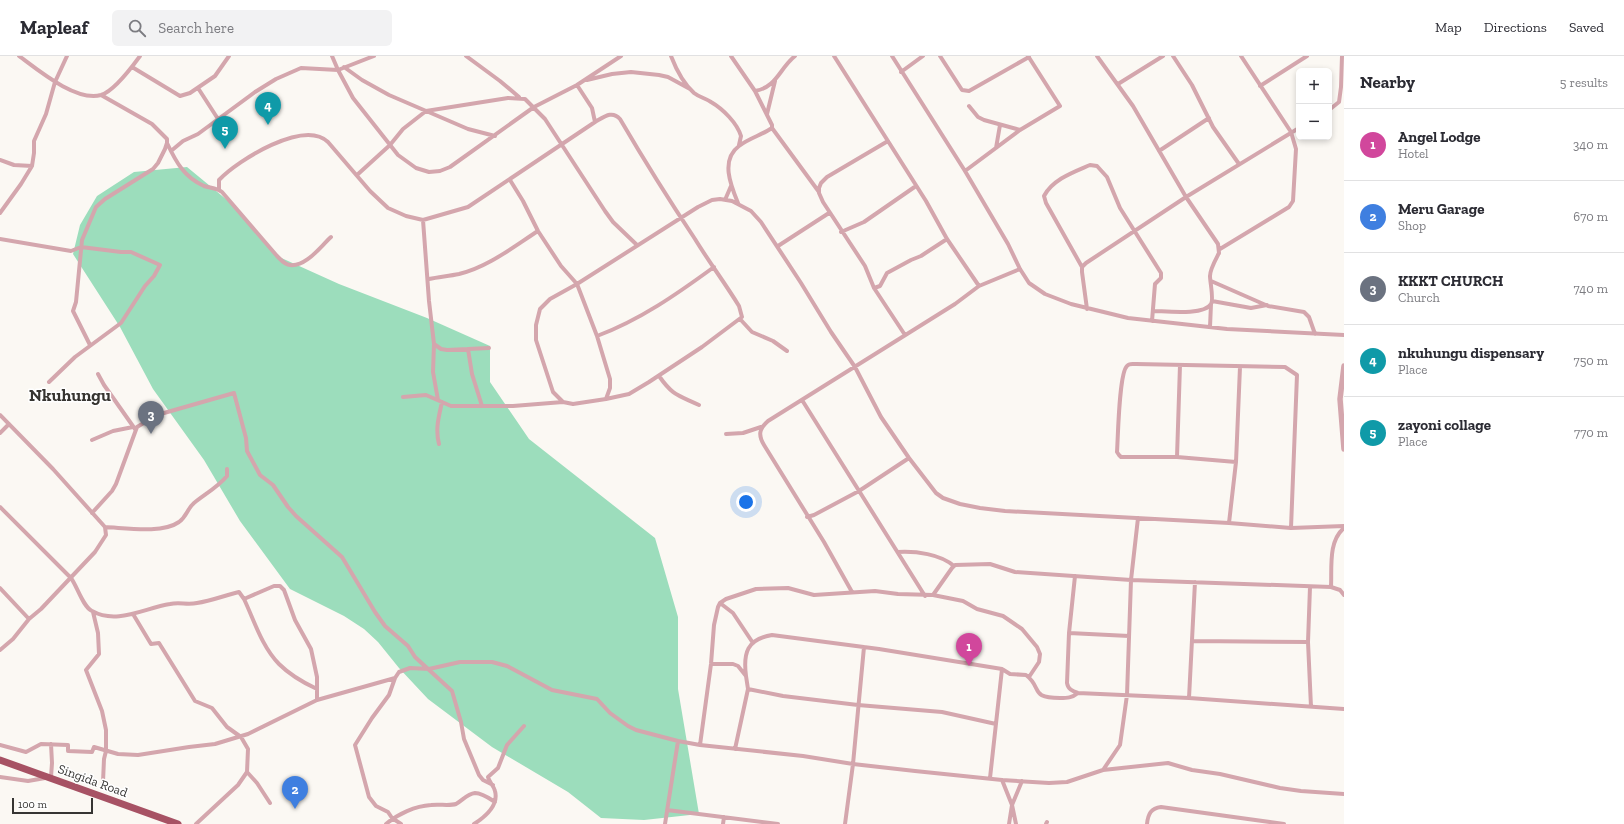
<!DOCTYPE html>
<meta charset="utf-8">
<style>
:root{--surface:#fff;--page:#f2f2f3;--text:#2b2b33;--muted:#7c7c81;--line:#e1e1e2;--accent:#0b8043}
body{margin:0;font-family:"Zilla Slab",serif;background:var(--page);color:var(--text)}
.controls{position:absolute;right:12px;top:12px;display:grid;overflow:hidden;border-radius:6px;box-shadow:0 2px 6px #0003}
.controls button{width:36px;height:36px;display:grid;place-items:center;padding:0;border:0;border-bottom:1px solid var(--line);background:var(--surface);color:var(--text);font:20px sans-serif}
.scale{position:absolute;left:12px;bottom:10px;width:81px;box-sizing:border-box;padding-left:4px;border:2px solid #363533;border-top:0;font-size:11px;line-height:14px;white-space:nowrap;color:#363533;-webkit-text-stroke:3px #fff;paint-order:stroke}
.you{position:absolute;left:746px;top:446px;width:14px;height:14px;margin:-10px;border:3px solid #fff;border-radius:50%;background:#1a73e8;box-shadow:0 0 0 6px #1a73e833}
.badge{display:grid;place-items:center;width:26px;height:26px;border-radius:50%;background:var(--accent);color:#fff;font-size:13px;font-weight:700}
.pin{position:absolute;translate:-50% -33px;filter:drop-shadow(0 1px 2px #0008)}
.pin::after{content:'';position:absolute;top:21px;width:14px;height:12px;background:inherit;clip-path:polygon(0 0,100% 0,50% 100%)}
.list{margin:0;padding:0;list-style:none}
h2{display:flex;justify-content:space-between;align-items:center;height:52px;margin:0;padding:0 16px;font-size:17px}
h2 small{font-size:13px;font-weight:400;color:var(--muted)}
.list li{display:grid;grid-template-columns:26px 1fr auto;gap:12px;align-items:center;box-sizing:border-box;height:72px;padding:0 16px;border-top:1px solid var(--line)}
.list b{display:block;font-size:15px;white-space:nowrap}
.list p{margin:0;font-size:13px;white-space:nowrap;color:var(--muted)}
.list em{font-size:13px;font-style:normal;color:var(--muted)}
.icon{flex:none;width:22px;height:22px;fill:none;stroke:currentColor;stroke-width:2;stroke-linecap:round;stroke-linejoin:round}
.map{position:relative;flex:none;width:1344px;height:768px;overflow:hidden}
header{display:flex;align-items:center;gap:24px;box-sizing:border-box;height:56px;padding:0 20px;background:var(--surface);border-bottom:1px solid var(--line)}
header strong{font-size:19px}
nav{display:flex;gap:22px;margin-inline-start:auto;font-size:14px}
.search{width:280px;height:36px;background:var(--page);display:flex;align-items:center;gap:10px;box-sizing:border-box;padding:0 14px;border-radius:6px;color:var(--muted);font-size:15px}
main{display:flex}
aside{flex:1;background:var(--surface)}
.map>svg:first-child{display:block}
</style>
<header>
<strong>Mapleaf</strong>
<div class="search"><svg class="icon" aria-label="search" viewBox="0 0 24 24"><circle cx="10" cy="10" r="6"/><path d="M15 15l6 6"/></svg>Search here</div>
<nav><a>Map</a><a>Directions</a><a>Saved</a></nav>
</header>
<main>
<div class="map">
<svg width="1344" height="768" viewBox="0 0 1344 768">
<rect width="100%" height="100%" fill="#fbf8f3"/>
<!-- green -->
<path fill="#9cddbc" d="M187 111 238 153 277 200 339 228 427 262 490 290V326L529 383 655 482 678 561V633L699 758 644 764 601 762 568 736 492 691 428 643 399 612 378 586 364 573 344 560 290 533 240 465 204 404 153 333 120 271 73 198 80 169 97 140 134 116Z"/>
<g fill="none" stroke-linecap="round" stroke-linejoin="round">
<!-- minor -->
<path stroke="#d4a6ad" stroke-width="4" d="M19 0C38 14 76 46 101 39 114 35 132 11 140 0
M332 0 338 14 353 42 398 99 416 112 429 116 440 115 450 111 534 51 577 29 621 0
M466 0 500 25 519 41
M671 0C676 13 684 28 694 37 699 41 705 42 711 46 723 53 737 67 741 80L739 89
M731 0 755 35 772 69V72C762 79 749 82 739 90 720 104 731 130 738 147
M834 0 926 145 947 183 979 230
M892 0 965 115 1008 188 1020 213 1029 227 1045 238 1071 248 1128 262 1227 273 1344 279
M940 0 962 34 969 35 1029 1
M1097 0 1133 50 1186 141 1218 188 1219 197C1216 203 1210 213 1210 220 1210 226 1214 244 1211 248 1204 260 1164 255 1153 255
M1173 0 1192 29 1213 71 1239 108
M132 11 180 40 190 37 215 20 229 0
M344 11 362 24 389 39 468 73 495 80
M901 16 923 0
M587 24 612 18 631 16 659 19 668 21 690 33
M1118 28 1163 0
M577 29 592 52 595 66
M1260 30 1307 0
M198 32 218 63
M755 35C777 31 779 13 795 0
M969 50 978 61 984 64 1020 74
M1329 54 1339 46 1341 31 1342 0
M767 58 775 25
M772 72 819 136
M888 85 827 121 821 127 819 132V137L823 146 865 210 874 232 905 279
M167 87C176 106 184 121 204 130 210 132 217 132 222 136L277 200C281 204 285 209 290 209 306 211 320 191 331 181
M996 92 1000 69
M171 95 183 85 198 78 255 36 276 23 301 12 338 14 374 0
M1159 95 1209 62
M0 104 14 109 32 110
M965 115 1020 74 1060 50 1028 0
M357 119 390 89 403 73 426 55 508 42 525 43 545 63 605 155 613 166 637 189
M510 124 523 145 538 175 561 210 577 228 597 280 610 323V332L606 343
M219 134V124C238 104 304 63 328 86L370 135 388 152 406 160 423 164 468 151 595 66C604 61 612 54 620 63 644 104 669 144 695 183 709 206 725 227 739 250L742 261 702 291 649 326 629 338 606 343 573 348 563 346 553 336 536 284V269L540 253 550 243 577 228 698 151 712 144 720 143 732 145 751 155 761 166 801 227 831 276 855 311 881 361 909 402 936 437 943 442 960 448 980 452 1005 455 1229 467 1291 472 1344 470
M725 144 731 130
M0 157 21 128 32 110 34 97V85L46 58 55 26 67 0
M423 164 429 245 434 288 441 293 447 294 489 292
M841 176 864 166 916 130
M0 183 71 195 81 191 121 196H131L160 209 154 220 145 230 121 267 75 301 49 326
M778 190 829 157
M1220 193 1289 151 1293 145 1296 93 1291 76 1241 0
M1082 211 1046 147 1044 140C1053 123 1074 116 1090 109L1097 110 1107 121 1120 152 1161 217V222L1155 228 1152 265
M429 223C439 221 449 220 459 218 488 211 513 191 538 175
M1211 225 1268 250 1304 256 1309 261 1315 278
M874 232 880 230 887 217 911 204 921 200 947 183
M1212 245 1251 252 1267 249
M1087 253 1082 216V211L1086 207 1186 141 1299 72
M740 263 752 276 773 285 787 295
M1210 271 1211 248
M597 280C640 264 677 238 714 211
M434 288 433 316 438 344
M90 289 73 255 76 246 82 184 96 151 105 143 153 113 158 107 165 93 167 87V83L152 68 101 39
M468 293 472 318 482 350
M98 318 104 329 135 373
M659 320C673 340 678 339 699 349
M403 341 426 339 451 350H513L563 346
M802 344 925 540
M0 359 53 413 105 471 106 479 95 496 41 553 29 563 13 583 0 594
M0 377 9 368
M726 378 743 377 761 371
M92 384 113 375 133 371
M439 388C435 373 439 360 442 346
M1177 401 1180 309
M1236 406 1177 401H1121L1119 399 1117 396C1118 382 1119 317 1127 310 1129 307 1132 308 1136 308L1285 311 1297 319 1291 472
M0 451 71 522C77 530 83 551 92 555 117 569 144 552 170 548 179 546 188 549 197 547 211 545 226 539 239 536L244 543C254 564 262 591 279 608 289 618 304 627 317 633
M92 457 112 435 116 428 137 371 157 359 234 337 246 382 247 395 260 419 273 429 288 451 296 460 342 501 375 556 385 570 408 590 415 601 452 635 461 666 464 683 479 719 483 724 493 729
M807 461 814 459 859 435 909 402
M1229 467 1236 406 1240 311
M105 471C126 472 162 478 179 466 187 460 187 453 194 447 205 438 218 431 227 420V413
M898 496C916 495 940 498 954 510
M1075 520 1069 577 1067 627C1068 633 1072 635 1078 637L1189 642 1344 653
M1310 531 1308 586 1311 651
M1331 531C1332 512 1328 485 1344 472
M0 532 29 563
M852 536 824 486 764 389C758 379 759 373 768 365L955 248 979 230 1020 213
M933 539 952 512 955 509 990 508 1015 516 1131 524 1331 531 1340 534 1344 539
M244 543 274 530H280L284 534 295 564 311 593 317 621V644
M720 547 733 557 753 587
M93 556 98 577 99 598 86 614 102 655 106 674V695L104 703 103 726
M133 558 151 588 159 587 195 645 212 652 227 671 241 681 248 693 247 716 238 729 196 768
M1069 577 1129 580
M1193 585 1308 586
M711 608H733L738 610 746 620 748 633 735 693
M746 620C743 597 747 583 772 579L879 593 1002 613 1010 618 1026 619C1043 632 1029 642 1060 642 1067 642 1072 642 1078 637
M395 622 389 639 372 662 355 689 369 741 376 750 388 756 392 762 401 768
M748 633 783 640 858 649 942 656 996 668
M1189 642 1195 526
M0 689 26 696 41 688 68 689V695L92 696 94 691 118 698 138 699 189 691 215 688 248 678 317 644 395 622 399 616 410 612 429 613 460 606H492L507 610 552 634 597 643 610 657 628 670 636 674 678 685 700 689 803 700 853 708 915 715 1002 724 1049 727 1067 726 1103 714 1120 689 1127 639 1131 524 1138 462
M700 689 711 608 714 569 718 551 720 547 726 543 756 533 788 532 814 539 875 535 898 538 933 539 963 545 977 553 1003 560 1022 573 1037 591 1040 598 1039 606 1029 621
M1103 714 1168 707 1192 714 1220 718 1280 732 1301 735 1344 738
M247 716 257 727 270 747
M0 721 28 725 51 721 52 707 51 688
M990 722 1002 613
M1002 724 1012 749 1016 768
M667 754 778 768
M386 768C398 758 415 750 431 749 439 748 450 750 456 748 463 744 467 738 475 737 482 737 489 742 495 746
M474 768C485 761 499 750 495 735 494 730 489 726 488 721L498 712 507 689 524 670
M665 768 678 685
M723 768 724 761
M845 768 853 708 864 591
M1009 768 1012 749 1022 725
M1046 768 1047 766
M1147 768C1148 758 1151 752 1161 751L1284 768"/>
<!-- tertiary -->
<path stroke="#d4a6ad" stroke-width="5.5" d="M1344 310 1340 343 1344 393"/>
<!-- trunk -->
<path stroke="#a75264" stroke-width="7" d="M0 704 178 768"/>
</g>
<g text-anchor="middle" stroke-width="3" stroke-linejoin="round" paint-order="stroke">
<!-- street labels -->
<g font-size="13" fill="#363533" stroke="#fff">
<text transform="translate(93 724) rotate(20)" y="5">Singida Road</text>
</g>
<!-- district labels -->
<g font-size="17" font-weight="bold" fill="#373531" stroke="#fff">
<text x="70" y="345">Nkuhungu</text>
</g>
</g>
</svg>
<div class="controls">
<button>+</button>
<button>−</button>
</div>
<div class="scale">100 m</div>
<div class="you"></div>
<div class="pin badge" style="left:969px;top:610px;background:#d1479c">1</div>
<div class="pin badge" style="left:295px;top:753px;background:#3f7fe0">2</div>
<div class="pin badge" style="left:151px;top:378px;background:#6b7280">3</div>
<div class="pin badge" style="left:268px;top:69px;background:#0f9aa8">4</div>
<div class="pin badge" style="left:225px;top:93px;background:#0f9aa8">5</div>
</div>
<aside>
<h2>Nearby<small>5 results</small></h2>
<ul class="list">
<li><span class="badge" style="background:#d1479c">1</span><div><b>Angel Lodge</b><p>Hotel</p></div><em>340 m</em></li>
<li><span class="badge" style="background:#3f7fe0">2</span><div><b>Meru Garage</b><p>Shop</p></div><em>670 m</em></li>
<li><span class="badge" style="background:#6b7280">3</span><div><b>KKKT CHURCH</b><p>Church</p></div><em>740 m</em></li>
<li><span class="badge" style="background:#0f9aa8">4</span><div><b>nkuhungu dispensary</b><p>Place</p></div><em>750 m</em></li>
<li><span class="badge" style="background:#0f9aa8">5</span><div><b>zayoni collage</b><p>Place</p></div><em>770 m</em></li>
</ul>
</aside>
</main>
